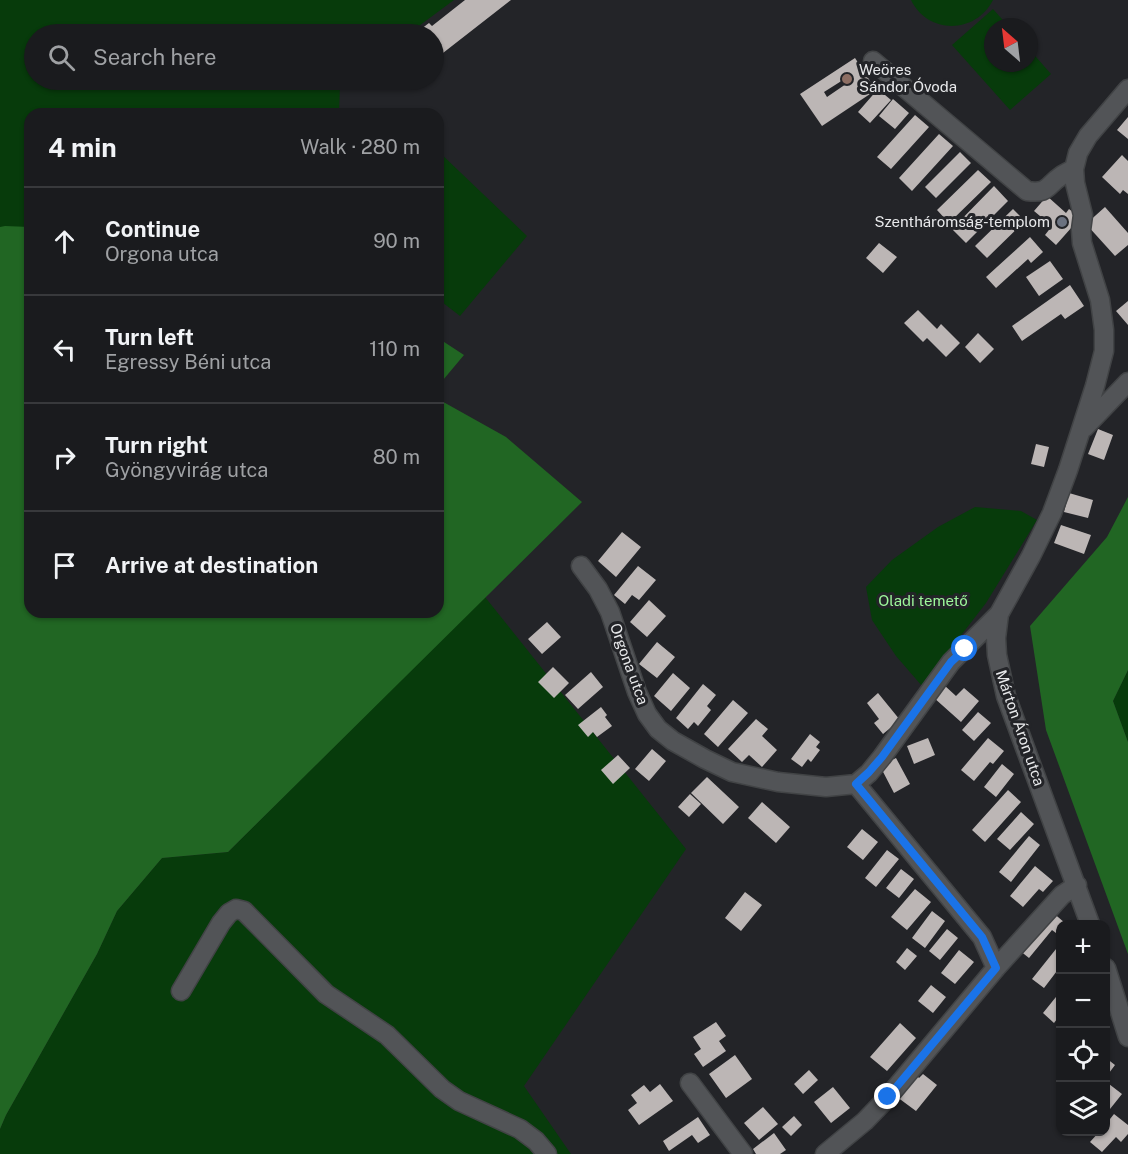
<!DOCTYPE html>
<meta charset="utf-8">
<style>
:root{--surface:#1a1b1e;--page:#27282b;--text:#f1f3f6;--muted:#9fa1a4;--line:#38393c}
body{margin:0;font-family:"Public Sans",sans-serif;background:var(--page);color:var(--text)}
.controls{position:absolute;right:18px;bottom:18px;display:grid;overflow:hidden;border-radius:12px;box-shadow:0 2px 4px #0004}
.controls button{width:54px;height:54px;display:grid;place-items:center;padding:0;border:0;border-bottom:2px solid var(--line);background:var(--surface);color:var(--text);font:30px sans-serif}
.compass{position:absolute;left:984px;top:18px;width:54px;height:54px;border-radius:50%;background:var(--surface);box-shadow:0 2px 4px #0004;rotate:332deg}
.stop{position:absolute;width:18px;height:18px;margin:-14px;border:4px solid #1a73e8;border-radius:50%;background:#fff}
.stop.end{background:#1a73e8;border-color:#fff;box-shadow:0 2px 6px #0008}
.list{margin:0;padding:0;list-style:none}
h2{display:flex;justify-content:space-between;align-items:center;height:78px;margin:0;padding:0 24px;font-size:26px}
h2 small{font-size:20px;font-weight:400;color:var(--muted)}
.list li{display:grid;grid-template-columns:39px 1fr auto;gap:18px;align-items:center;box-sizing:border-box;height:108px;padding:0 24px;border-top:2px solid var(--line)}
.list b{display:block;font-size:22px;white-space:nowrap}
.list p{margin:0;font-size:20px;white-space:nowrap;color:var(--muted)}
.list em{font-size:20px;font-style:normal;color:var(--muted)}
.icon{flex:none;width:33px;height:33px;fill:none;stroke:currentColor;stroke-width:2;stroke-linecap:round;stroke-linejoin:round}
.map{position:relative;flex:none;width:1128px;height:1154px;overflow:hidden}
.search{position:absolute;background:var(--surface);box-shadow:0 2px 4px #0004;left:24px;top:24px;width:420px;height:66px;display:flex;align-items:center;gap:15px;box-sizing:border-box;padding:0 21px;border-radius:33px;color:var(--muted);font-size:22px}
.panel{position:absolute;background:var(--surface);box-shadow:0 2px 4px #0004;left:24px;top:108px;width:420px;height:510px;border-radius:18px}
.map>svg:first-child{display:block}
</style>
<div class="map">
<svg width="1128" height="1154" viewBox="0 0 1128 1154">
<rect width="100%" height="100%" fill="#232428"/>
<!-- green -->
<path fill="#073b0b" d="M0 0H454L408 34H34V80H347L340 85 339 114H30V227H0Z
M911 0H993C976 34 928 35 911 0Z
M993 9 1009 27H993V63H1029V49L1051 74 1010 110 952 45Z
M438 151 527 236 460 316 438 299Z
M975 507 1021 511 1037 520 986 603 922 686 896 656 872 620 866 587 892 560 938 527Z
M485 597 686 849 524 1086 571 1154H0V1129L6 1115 97 954 117 911 162 858 228 852Z
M1128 670V742L1113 701Z"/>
<!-- forest -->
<path fill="#216623" d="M5 226 30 227V612H438V399L506 437 582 502 228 852 162 858 117 911 97 954 6 1115 0 1129V227Z
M438 338 464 355 438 386Z
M1128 497V670L1113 701 1128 742V954L1046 730 1030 626 1107 537Z"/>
<!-- building -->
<path fill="#bcb6b5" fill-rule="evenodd" d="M465 0H511L434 60V34H421L424 32 421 29 429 23 432 26Z
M855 58 876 90 822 126 800 94ZM843 80 846 84 827 97 824 92Z
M878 89 891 100 870 123 858 112Z
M893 99 909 113 895 129 879 116Z
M915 115 929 127 891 169 877 157Z
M1128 117V139L1117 130Z
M939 134 953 146 912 191 899 178Z
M960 152 971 163 936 198 925 187Z
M1122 155 1128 161V194L1123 190 1120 194 1102 177Z
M978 170 991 182 949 223 937 210Z
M994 186 1008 201 966 243 952 229Z
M1047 196 1066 213 1069 209 1080 218 1056 245 1045 235 1052 226 1034 211Z
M1105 207 1128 233V245L1115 256 1086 224Z
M1013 209 1025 221 987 258 975 246Z
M1030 237 1043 252 1031 263 1028 259 996 288 986 277Z
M879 243 897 257 883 273 866 258Z
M1050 261 1063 279 1039 296 1026 277Z
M1070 285 1084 306 1065 319 1061 314 1022 341 1012 326Z
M1128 301V325L1116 311Z
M918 310 937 329 941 324 960 343 946 357 927 338 923 342 904 323Z
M978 333 994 349 980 363 965 347Z
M1098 429 1113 435 1104 460 1088 454Z
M1036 444 1049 447 1044 467 1031 464Z
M1069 493 1093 500 1088 518 1064 512Z
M1061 525 1091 535 1084 554 1054 543Z
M622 532 641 547 616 577 598 561Z
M638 566 656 580 639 600 632 595 625 604 614 595Z
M649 600 666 616 647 637 630 622Z
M547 622 561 637 542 654 528 639Z
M657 642 675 657 657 678 639 664Z
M553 667 569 683 554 698 538 682Z
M591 672 603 687 578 709 565 695Z
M673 673 690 688 671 711 654 696Z
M703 684 716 695 707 706 711 710 698 726 694 722 688 729 676 718Z
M944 685 956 696 964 688 979 701 961 722 933 697Z
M878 693 900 720 883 734 874 723 879 719 867 703Z
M733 700 748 713 718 747 704 734Z
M601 707 607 715 605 717 612 726 597 737 593 732 588 737 578 725Z
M978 712 991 723 974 741 962 730Z
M756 719 768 729 762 736 777 750 762 767 749 755 742 762 728 749Z
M810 734 820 742 816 747 820 750 811 762 808 759 802 767 791 759Z
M928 738 935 755 914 764 907 746Z
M988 738 1004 751 993 764 990 762 974 781 961 770Z
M652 749 666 761 649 781 635 769Z
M618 755 630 768 613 784 601 770Z
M896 758 910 784 894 793 880 766Z
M1002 764 1014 774 996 797 984 787Z
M707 777 739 807 723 824 691 793Z
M1008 790 1021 802 985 842 972 830Z
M690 794 701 804 689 817 678 807Z
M762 802 790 827 776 843 748 818Z
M1021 812 1034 824 1010 850 997 839Z
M862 829 878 842 863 860 847 847Z
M1029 836 1040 845 1011 882 999 872Z
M887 850 899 859 876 887 865 878Z
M1035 866 1053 881 1043 892 1039 889 1023 907 1010 896Z
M901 869 914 879 899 898 886 888Z
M915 889 931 902 907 930 891 917Z
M745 892 762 905 741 931 725 918Z
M932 911 945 921 925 948 912 938Z
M1051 911 1065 923 1064 924H1060V928L1056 933 1052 930 1029 958 1019 950Z
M947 929 958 938 940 960 929 951Z
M1060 944V967L1044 988 1032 979Z
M907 948 917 956 905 970 896 962Z
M959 950 974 962 955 984 941 973Z
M931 985 946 997 933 1013 918 1001Z
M1060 992V1015L1054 1023 1043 1013Z
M716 1022 726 1036 719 1041 726 1051 703 1067 694 1054 701 1049 693 1037Z
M900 1023 916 1038 887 1071 870 1057Z
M735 1055 752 1079 726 1098 709 1074Z
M1106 1058 1115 1065 1106 1077Z
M809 1070 818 1080 803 1094 794 1084Z
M915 1074 919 1078 923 1074 937 1085 916 1111 897 1097Z
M660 1084 673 1101 639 1125 628 1110 637 1103 631 1095 644 1085 650 1092Z
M1109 1084 1122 1094 1106 1114V1089Z
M833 1087 850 1108 831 1123 814 1102Z
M763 1107 778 1124 759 1140 744 1123Z
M1114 1114 1128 1125V1134L1121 1142 1116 1137 1102 1152 1090 1142 1099 1132H1106V1124Z
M794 1116 802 1125 791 1136 782 1127Z
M698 1117 710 1135 698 1143 692 1135 669 1151 663 1141Z
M774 1133 786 1150 780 1154H756L753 1149Z"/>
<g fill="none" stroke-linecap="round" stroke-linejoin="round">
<!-- minor casing -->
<g stroke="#414345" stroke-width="21">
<path id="minor" d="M873 61 1027 191C1049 194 1046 186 1061 176 1065 173 1070 171 1074 169
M1084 428 1128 382
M581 566 598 589 610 612 637 692 647 714 658 729 673 741 705 759 732 772 778 782 826 787 856 784 869 773 882 757 951 662 999 614
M856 784 982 937 996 968
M1090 924 1006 696 997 655 996 638 999 614 1031 556 1052 513 1068 470 1095 386 1104 351V330L1100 300 1082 243 1081 230 1083 215 1075 183 1074 169 1078 153 1088 136 1128 89
M1106 968 1128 1037
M181 991 221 923 229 913 236 909 244 911 326 994 387 1035 442 1089 459 1101 520 1129 536 1141 547 1154
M690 1083 743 1154
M825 1154 865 1121 888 1097 996 968 1062 895 1077 885"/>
</g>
<!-- minor -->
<use href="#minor" stroke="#525457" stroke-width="18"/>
</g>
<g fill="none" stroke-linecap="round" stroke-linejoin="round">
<!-- route -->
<path stroke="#1a73e8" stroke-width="8" d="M888 1097 996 968 982 937 856 784 869 772 882 757 951 662 965 649"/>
</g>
<!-- markers -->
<circle fill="#8d6e63" stroke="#232428" stroke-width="2" cx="847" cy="79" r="6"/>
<circle fill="#6b7280" stroke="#232428" stroke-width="2" cx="1062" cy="222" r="6"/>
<g text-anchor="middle" stroke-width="6" stroke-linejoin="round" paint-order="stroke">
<!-- poi labels -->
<g font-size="15" fill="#e8e9eb" stroke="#232428" text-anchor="start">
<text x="859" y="75">Weöres<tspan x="859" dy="17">Sándor Óvoda</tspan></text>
<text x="1050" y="227" text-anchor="end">Szentháromság-templom</text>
</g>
<!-- park labels -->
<g font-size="15" fill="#9df79b" stroke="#232428">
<text x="923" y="606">Oladi temető</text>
</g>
<!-- street labels -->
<g font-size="15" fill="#e8e9eb" stroke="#232428">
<text transform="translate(629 664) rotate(70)" y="5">Orgona utca</text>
<text transform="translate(1020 728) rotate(71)" y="5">Márton Áron utca</text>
</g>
</g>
</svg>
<div class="controls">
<button>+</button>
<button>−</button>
<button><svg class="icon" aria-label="locate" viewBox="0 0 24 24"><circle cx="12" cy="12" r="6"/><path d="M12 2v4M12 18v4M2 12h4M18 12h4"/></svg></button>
<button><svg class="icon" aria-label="layers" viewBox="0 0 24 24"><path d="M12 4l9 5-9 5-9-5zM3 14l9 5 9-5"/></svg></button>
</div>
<svg class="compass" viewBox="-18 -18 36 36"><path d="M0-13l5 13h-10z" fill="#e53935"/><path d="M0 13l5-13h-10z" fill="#9fa1a4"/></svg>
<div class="stop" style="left:965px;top:649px"></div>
<div class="stop end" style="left:888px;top:1097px"></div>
<div class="search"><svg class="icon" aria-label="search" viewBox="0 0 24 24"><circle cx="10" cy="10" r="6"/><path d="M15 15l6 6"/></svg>Search here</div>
<section class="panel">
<h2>4 min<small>Walk · 280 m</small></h2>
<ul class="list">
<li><svg class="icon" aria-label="ahead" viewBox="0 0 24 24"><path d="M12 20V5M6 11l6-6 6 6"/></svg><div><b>Continue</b><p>Orgona utca</p></div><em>90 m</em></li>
<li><svg class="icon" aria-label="left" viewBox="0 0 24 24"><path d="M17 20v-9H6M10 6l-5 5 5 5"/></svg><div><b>Turn left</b><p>Egressy Béni utca</p></div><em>110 m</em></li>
<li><svg class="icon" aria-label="right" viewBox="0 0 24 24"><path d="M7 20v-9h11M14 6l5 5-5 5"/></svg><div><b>Turn right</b><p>Gyöngyvirág utca</p></div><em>80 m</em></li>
<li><svg class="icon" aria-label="arrive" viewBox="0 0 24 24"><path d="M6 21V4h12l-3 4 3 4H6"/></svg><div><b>Arrive at destination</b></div></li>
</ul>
</section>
</div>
